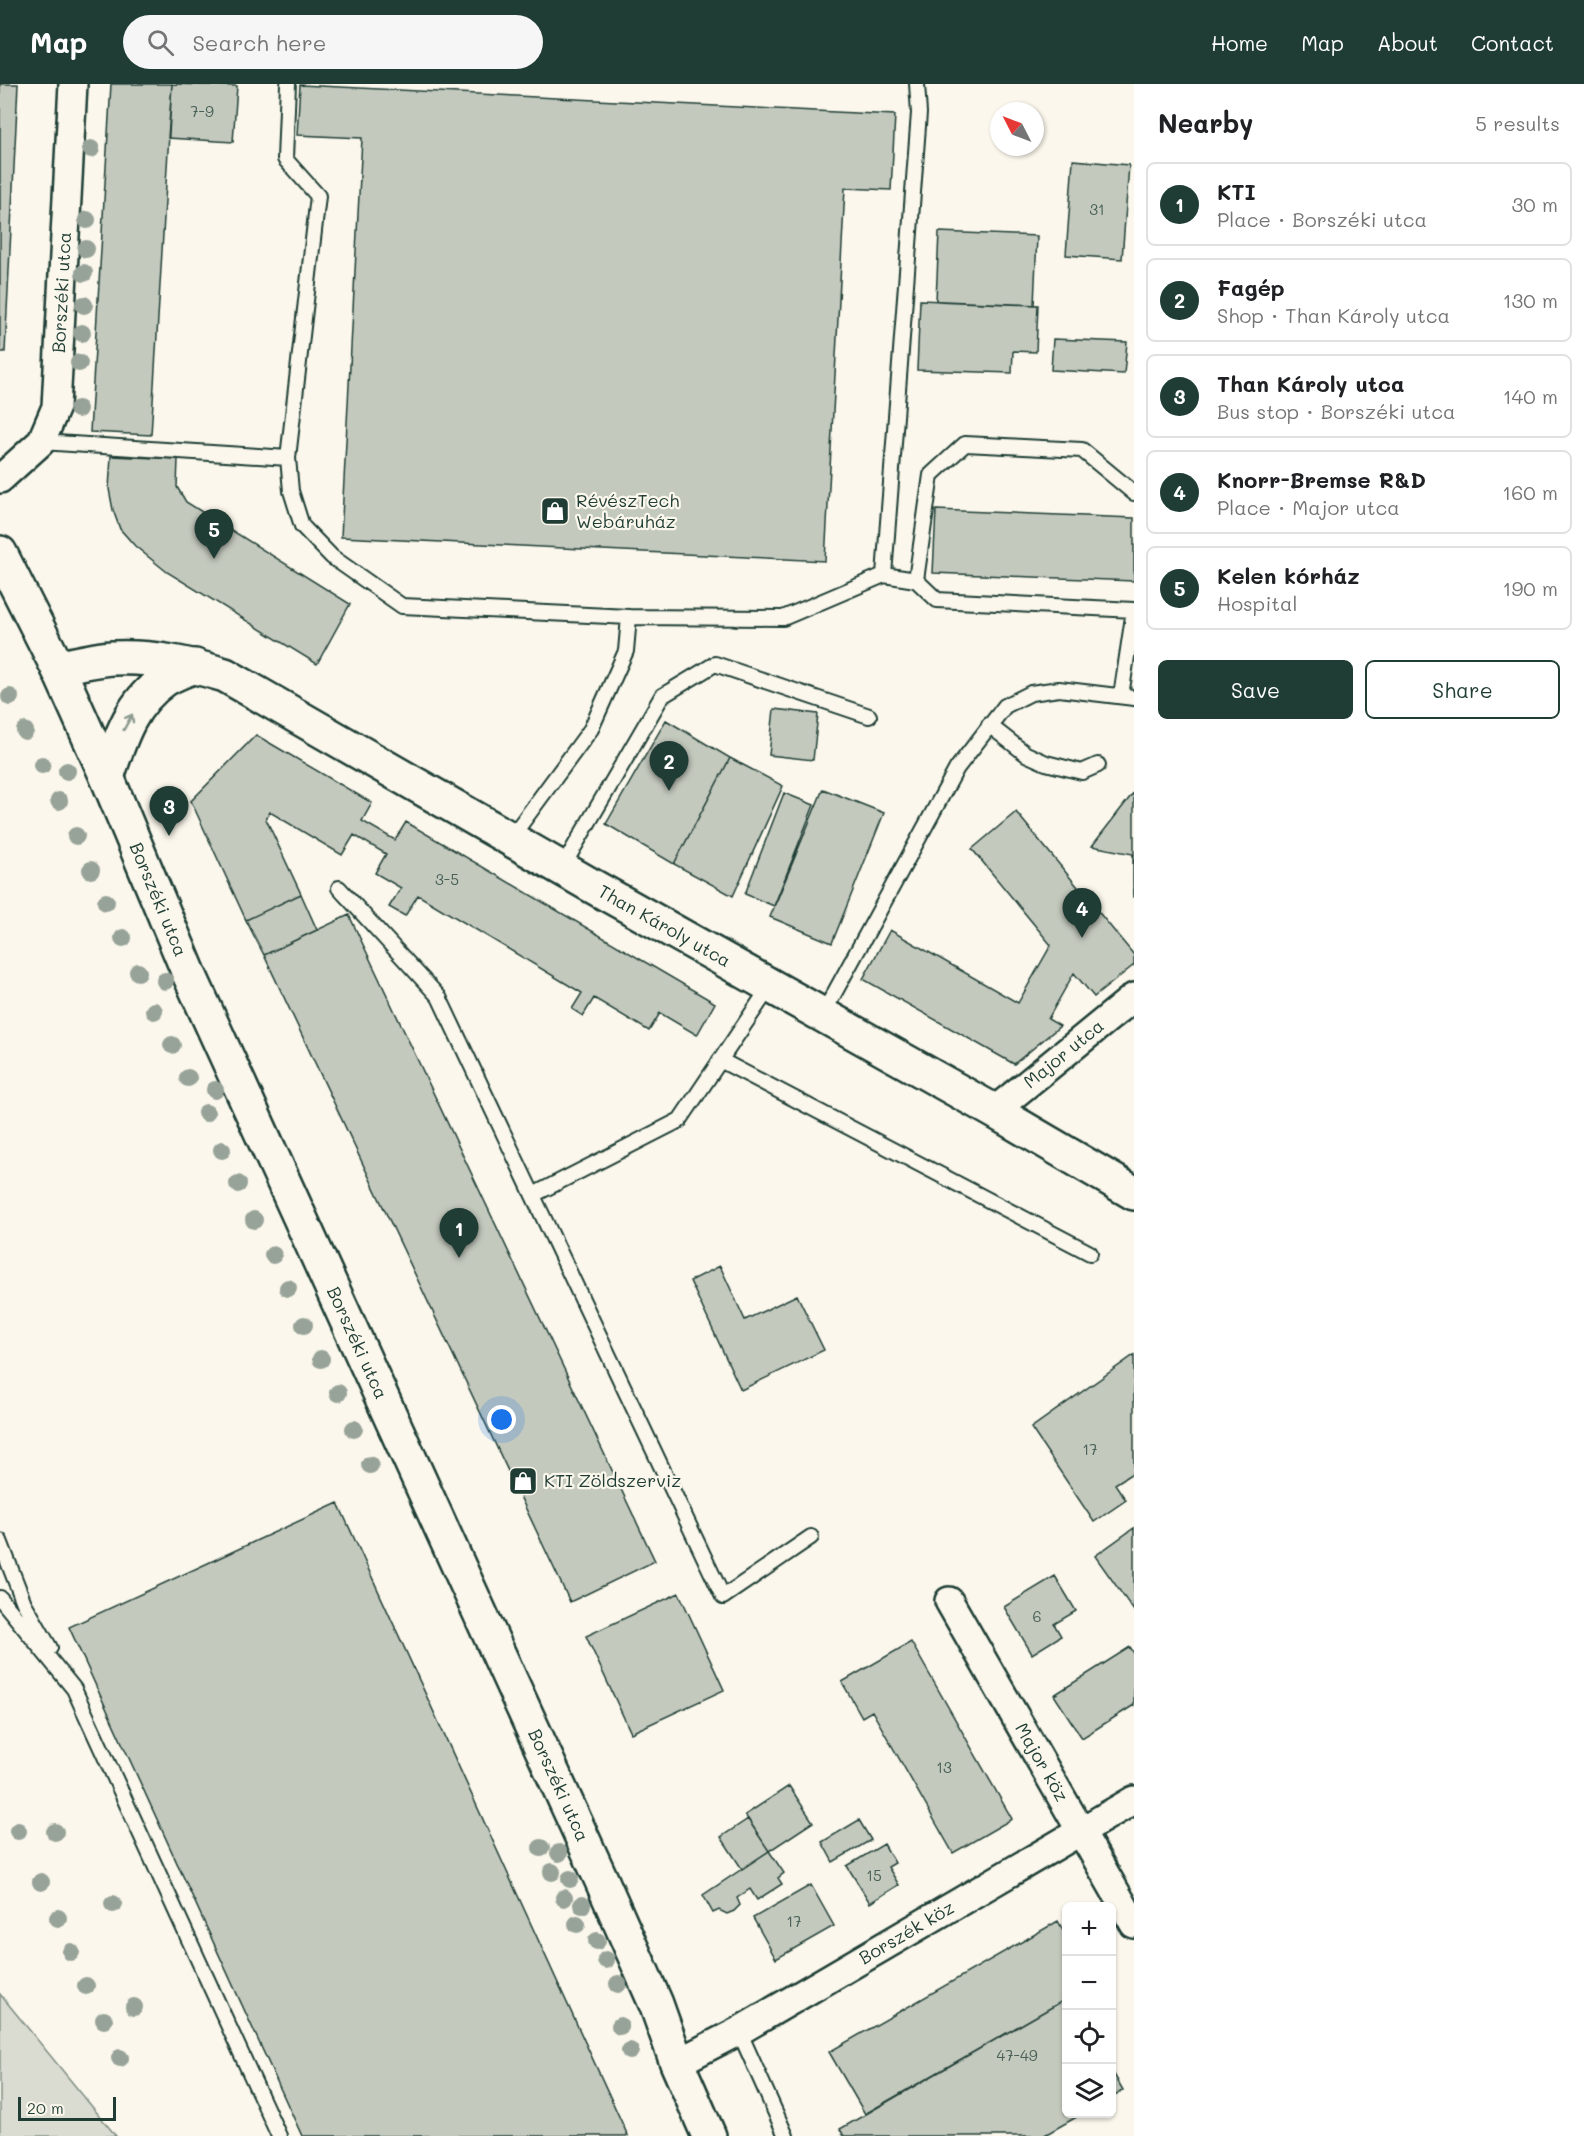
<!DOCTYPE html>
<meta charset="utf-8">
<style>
:root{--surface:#fff;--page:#f6f6f6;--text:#202124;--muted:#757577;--line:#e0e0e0;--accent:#1f3d34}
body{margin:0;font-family:Mali,sans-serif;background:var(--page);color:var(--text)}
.controls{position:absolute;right:18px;bottom:18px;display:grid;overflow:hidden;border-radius:9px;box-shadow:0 2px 4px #0004}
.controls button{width:54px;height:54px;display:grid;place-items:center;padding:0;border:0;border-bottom:2px solid var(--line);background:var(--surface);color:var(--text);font:30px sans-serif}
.compass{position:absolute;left:990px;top:18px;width:54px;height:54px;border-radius:50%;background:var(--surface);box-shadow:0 2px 4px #0004;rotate:312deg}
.scale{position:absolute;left:18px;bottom:15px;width:98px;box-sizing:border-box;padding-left:6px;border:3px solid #1f3d34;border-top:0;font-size:16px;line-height:21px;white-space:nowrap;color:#1f3d34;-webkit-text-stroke:4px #fbf7ec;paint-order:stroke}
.you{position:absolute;left:502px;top:1336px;width:21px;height:21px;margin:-15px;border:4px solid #fff;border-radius:50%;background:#1a73e8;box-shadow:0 0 0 9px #1a73e833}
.badge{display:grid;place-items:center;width:39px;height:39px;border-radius:50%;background:var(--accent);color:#fff;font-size:20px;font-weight:700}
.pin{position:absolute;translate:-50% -50px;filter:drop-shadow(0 2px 3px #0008)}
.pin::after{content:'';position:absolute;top:32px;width:21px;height:18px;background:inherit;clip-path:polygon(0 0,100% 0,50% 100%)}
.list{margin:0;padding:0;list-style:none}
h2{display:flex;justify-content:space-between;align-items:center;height:78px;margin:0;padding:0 24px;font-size:26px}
h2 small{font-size:20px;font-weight:400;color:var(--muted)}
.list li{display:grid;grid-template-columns:39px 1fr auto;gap:18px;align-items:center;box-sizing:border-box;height:84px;margin:0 12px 12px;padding:0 12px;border:2px solid var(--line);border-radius:9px}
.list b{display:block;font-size:22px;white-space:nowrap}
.list p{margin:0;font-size:20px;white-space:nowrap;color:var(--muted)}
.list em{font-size:20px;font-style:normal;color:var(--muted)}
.actions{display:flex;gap:12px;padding:18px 24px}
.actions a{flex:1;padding:14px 0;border:2px solid var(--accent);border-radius:9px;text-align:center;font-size:21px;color:var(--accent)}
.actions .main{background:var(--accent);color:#fff}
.icon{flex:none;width:33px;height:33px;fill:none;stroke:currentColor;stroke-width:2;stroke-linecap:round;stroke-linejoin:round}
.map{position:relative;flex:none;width:1134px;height:2052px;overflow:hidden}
header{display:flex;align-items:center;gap:36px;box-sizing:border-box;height:84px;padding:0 30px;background:var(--accent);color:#fff}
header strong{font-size:28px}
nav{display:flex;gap:33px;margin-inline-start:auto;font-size:21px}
.search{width:420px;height:54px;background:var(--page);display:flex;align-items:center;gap:15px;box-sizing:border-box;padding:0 21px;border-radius:33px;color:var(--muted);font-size:22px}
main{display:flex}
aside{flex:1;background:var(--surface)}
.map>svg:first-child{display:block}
</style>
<header>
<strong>Map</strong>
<div class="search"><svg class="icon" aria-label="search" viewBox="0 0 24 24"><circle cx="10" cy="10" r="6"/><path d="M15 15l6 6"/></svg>Search here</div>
<nav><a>Home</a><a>Map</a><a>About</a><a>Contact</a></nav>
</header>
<main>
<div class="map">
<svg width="1134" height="2052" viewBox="0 0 1134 2052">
<rect width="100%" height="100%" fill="#fbf7ec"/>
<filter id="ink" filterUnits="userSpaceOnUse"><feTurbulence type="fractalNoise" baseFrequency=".0167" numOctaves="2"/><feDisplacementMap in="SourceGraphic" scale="12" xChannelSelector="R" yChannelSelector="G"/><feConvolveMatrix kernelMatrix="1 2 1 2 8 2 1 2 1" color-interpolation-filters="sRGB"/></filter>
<g filter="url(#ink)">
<!-- green -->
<path fill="#dbdcd1" stroke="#7d8c82" stroke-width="1.5" d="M0 1910 116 2052H0Z"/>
<!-- building -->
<path fill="#c4c9be" stroke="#1f3d34" stroke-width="1.5" d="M0 0H18L5 268H0Z
M111 0H172L151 351 90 348Z
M172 0 237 2 233 58 168 54Z
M300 1 895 31 891 106 845 104 825 477 341 453 362 54 297 51Z
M1073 76 1129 81 1122 175 1066 171Z
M939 148 1037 152 1034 221 936 217Z
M920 216 1038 221 1036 268 1013 267 1012 289 917 286Z
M1053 255 1127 258 1124 290 1051 286Z
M111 372 178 375 177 403 186 418 350 520 317 580 167 488 135 462 120 445 113 426 109 405Z
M936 426 1134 434V497L933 489Z
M774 625 818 630 813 676 769 671Z
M666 636 730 674 674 780 606 740Z
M256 651 372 719 362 737 395 756 406 738 715 919 697 951 660 929 649 947 594 914 583 932 572 925 582 909 418 811 405 832 389 823 401 804 375 789 386 770 354 751 342 771 270 728 266 735 301 810 246 836 191 717Z
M730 674 783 702 733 812 674 780Z
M823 705 884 729 832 859 770 833Z
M1134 708V813H1133V770L1092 762Z
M784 709 814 721 774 822 745 810Z
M1016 728 1134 871V881L1094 913 1074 889 1048 935 1060 942 1014 980 863 895 890 846 1018 919 1051 861 972 765Z
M301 810 317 846 264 871 246 836Z
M349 831 655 1477 570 1518 264 871Z
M720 1182 745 1236 797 1211 824 1266 741 1306 690 1197Z
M1134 1271V1388L1115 1400 1126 1416 1094 1438 1031 1344Z
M338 1419 628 2052H302L69 1543Z
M1134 1444V1527L1095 1472Z
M1055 1492 1076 1527 1054 1540 1061 1552 1032 1570 1004 1523Z
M679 1509 724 1606 631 1649 586 1552Z
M911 1558 1012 1735 953 1769 872 1627 862 1633 842 1598Z
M1130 1563 1134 1569V1621L1082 1654 1054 1611Z
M789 1702 813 1738 769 1767 745 1731Z
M748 1735 769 1767 742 1785 721 1753Z
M859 1736 871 1756 833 1778 822 1758Z
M884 1760 895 1779 888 1783 899 1801 870 1819 847 1782Z
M769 1767 784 1789 778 1794 782 1800 757 1816 750 1805 737 1814 740 1821 734 1827 727 1830 719 1826 713 1829 703 1811Z
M811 1801 834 1842 776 1875 753 1834Z
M1058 1837 1066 1851V1915L865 2030 829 1968Z
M1066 1915V2030H1082L1043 2052H844L840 2045Z
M1112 1987 1123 2006 1112 2013Z"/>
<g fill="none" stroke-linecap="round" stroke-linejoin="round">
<!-- service casing -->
<g stroke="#1f3d34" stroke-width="18">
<path id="service" d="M288 0 285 75 318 112 288 374 291 407 302 442 332 473 402 522 629 533 783 534 884 491 919 29 917 0
M41 358 288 374
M884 491 916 496
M1134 526 937 516 916 496 931 391 965 360 1082 366 1134 409
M1121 612 1134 526
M989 641 1026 670 1046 679 1082 688 1098 681
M510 755 591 645 626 567 629 533
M562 784 662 612 715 580 869 632
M339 804 439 913 723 1513 811 1453
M823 930 957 684 1005 622 1031 609 1059 605 1134 614
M720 976 1090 1169
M533 1111 680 1036 771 901
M0 1457 24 1519 50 1564
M0 1514 74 1605 279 2052
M739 1947 786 2052"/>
</g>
<!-- minor casing -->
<g stroke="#1f3d34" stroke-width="32">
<g id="minor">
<path id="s1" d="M0 395 41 358 56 323 73 0"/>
<path id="s2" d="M994 1027 1134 913"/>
<path id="s3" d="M949 1517 1134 1840"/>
<path id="s4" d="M677 1979 739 1947 1134 1716"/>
</g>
</g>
<!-- tertiary casing -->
<g stroke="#1f3d34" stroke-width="38">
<g id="tertiary">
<path id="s5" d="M58 584C76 580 95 575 113 574 152 572 188 580 225 591L587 799 994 1027 1134 1109"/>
<path d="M107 693C120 655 130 620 164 596 173 590 185 586 195 582"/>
</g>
</g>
<!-- secondary casing -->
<g stroke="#1f3d34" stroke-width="38">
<g id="secondary">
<path id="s6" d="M0 469 58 584 107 693 190 892 601 1795 656 1920 677 1979 709 2052"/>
</g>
</g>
<!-- service -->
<use href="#service" stroke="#fbf7ec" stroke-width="14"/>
<!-- minor -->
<use href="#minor" stroke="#fbf7ec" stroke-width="27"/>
<!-- tertiary -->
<use href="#tertiary" stroke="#fbf7ec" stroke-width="33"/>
<!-- secondary -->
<use href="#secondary" stroke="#fbf7ec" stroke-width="33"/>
</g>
<!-- trees -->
<g fill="#97a298">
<circle cx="91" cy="65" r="9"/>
<circle cx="87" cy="136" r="9"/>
<circle cx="86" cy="165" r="9"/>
<circle cx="84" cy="189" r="9"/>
<circle cx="84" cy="221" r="9"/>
<circle cx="82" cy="249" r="9"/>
<circle cx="79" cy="279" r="9"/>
<circle cx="78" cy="325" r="9"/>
<circle cx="10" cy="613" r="9"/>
<circle cx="25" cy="647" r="9"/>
<circle cx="42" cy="681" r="9"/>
<circle cx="67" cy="687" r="9"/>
<circle cx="59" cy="717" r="9"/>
<circle cx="76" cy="752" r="9"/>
<circle cx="91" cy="786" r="9"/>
<circle cx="106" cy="818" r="9"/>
<circle cx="123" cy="854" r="9"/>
<circle cx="138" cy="888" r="9"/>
<circle cx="165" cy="897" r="9"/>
<circle cx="154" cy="927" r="9"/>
<circle cx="172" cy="961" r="9"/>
<circle cx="188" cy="994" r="9"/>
<circle cx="215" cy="1006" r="9"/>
<circle cx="206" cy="1029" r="9"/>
<circle cx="222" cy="1066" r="9"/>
<circle cx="238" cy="1100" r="9"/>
<circle cx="254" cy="1136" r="9"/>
<circle cx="273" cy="1171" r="9"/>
<circle cx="288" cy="1204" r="9"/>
<circle cx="304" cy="1241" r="9"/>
<circle cx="321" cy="1275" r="9"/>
<circle cx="338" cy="1309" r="9"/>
<circle cx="354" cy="1345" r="9"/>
<circle cx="370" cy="1381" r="9"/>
<circle cx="18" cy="1747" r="9"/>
<circle cx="55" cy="1748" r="9"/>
<circle cx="541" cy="1764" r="9"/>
<circle cx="559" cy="1769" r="9"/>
<circle cx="552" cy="1788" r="9"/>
<circle cx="570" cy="1795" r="9"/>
<circle cx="41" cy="1798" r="9"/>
<circle cx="564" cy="1814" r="9"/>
<circle cx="113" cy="1820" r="9"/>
<circle cx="582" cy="1821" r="9"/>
<circle cx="58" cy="1834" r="9"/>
<circle cx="577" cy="1840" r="9"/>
<circle cx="597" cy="1857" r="9"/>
<circle cx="71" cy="1868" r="9"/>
<circle cx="606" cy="1876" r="9"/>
<circle cx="618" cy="1900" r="9"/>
<circle cx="86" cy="1902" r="9"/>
<circle cx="134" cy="1923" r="9"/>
<circle cx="104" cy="1936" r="9"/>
<circle cx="620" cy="1942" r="9"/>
<circle cx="630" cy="1967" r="9"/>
<circle cx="120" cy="1974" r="9"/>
</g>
<!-- one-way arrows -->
<defs><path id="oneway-shaft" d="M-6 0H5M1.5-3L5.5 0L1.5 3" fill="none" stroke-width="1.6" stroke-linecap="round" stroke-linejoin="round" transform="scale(1.5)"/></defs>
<use stroke="#8d9a90" href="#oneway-shaft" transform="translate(128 638) rotate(-61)"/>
</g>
<!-- icons -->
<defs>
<g id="shop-square" transform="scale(1.5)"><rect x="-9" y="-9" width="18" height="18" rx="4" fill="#1f3d34" stroke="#fbf7ec"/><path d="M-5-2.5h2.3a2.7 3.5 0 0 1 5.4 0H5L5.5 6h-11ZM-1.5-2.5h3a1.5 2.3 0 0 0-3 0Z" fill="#fff"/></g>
</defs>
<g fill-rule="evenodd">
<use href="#shop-square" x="555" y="427"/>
<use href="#shop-square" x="523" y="1397"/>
</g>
<g text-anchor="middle" stroke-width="4.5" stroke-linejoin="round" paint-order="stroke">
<!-- number labels -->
<g font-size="15" fill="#486056">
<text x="202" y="33">7-9</text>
<text x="1097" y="131">31</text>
<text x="447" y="801">3-5</text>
<text x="1090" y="1371">17</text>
<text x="1037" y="1538">6</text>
<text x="944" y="1689">13</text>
<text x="874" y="1797">15</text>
<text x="794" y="1843">17</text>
<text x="1017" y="1977">47-49</text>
</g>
<!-- street labels -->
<g font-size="18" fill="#1f3d34" stroke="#fbf7ec">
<text dy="6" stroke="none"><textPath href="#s1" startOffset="208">Borszéki utca</textPath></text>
<text dy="6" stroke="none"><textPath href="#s6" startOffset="381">Borszéki utca</textPath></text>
<text dy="6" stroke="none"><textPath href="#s5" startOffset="676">Than Károly utca</textPath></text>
<text dy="6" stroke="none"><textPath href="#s2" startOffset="90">Major utca</textPath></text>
<text dy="6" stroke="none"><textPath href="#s6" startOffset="867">Borszéki utca</textPath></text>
<text dy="6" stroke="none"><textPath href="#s3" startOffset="186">Major köz</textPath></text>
<text dy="6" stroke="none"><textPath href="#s6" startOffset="1353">Borszéki utca</textPath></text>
<text dy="6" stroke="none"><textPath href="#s4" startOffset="264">Borszék köz</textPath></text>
</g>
<!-- poi labels -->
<g font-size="18" fill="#1f3d34" stroke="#fbf7ec" text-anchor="start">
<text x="576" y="423">RévészTech<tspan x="576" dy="21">Webáruház</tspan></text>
<text x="544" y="1403">KTI Zöldszerviz</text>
</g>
</g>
</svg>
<div class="controls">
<button>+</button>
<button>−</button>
<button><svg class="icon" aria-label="locate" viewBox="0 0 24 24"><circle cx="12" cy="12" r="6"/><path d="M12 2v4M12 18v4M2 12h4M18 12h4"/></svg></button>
<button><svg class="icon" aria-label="layers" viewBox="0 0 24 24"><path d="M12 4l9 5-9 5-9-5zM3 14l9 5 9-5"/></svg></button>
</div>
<svg class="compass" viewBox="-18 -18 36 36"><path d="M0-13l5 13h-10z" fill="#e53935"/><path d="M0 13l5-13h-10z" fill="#757577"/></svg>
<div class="scale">20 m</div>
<div class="you"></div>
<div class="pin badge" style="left:459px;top:1174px">1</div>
<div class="pin badge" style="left:669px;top:707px">2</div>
<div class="pin badge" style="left:169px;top:752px">3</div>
<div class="pin badge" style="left:1082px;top:854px">4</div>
<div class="pin badge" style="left:214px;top:475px">5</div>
</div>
<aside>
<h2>Nearby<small>5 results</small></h2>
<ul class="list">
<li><span class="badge">1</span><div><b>KTI</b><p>Place · Borszéki utca</p></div><em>30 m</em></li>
<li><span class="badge">2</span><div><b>Fagép</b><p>Shop · Than Károly utca</p></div><em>130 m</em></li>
<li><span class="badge">3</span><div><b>Than Károly utca</b><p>Bus stop · Borszéki utca</p></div><em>140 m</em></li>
<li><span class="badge">4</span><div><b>Knorr-Bremse R&amp;D</b><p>Place · Major utca</p></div><em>160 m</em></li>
<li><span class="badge">5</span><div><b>Kelen kórház</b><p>Hospital</p></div><em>190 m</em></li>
</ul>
<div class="actions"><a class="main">Save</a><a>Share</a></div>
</aside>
</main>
